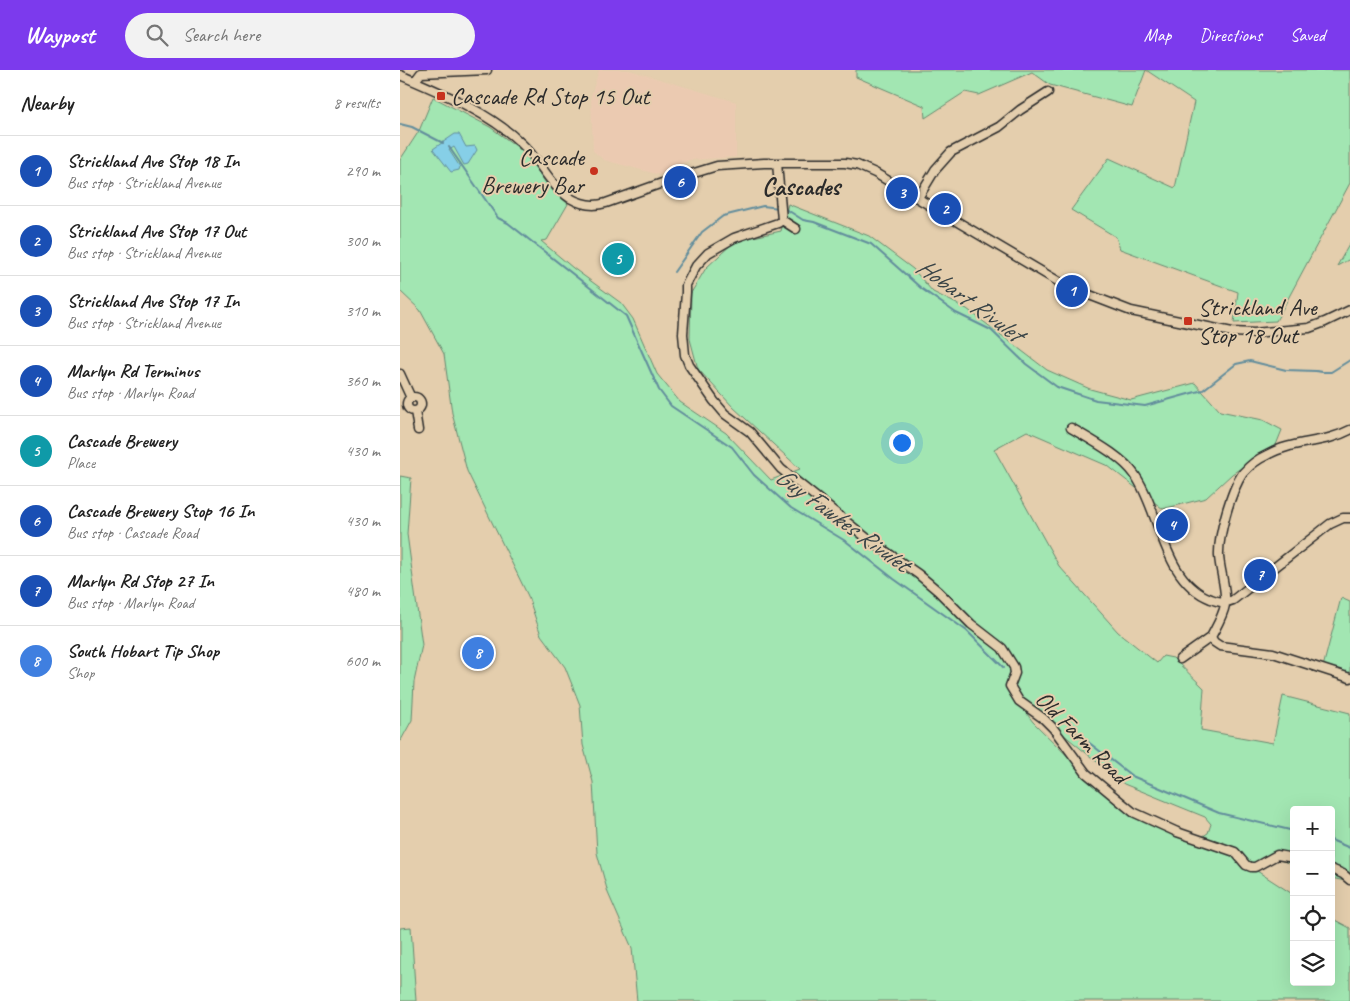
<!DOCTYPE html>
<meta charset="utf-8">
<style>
:root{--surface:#fff;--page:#f2f2f2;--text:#222;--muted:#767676;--line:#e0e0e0;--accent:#7c3aed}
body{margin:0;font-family:Caveat,sans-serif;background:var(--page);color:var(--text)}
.controls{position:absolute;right:15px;bottom:15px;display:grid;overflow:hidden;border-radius:5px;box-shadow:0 5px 20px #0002}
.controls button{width:45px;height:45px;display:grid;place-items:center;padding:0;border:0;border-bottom:1px solid var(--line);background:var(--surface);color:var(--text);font:25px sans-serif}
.you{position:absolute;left:501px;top:372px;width:18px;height:18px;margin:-12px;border:4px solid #fff;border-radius:50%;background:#1a73e8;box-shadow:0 0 0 8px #1a73e833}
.badge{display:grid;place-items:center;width:32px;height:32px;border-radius:50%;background:var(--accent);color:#fff;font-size:16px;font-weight:700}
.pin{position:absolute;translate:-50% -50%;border:2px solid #fff;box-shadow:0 1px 5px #0006}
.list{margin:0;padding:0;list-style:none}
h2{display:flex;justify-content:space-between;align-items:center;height:65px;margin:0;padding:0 20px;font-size:21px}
h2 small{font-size:16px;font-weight:400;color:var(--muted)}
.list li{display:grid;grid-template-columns:32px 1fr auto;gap:15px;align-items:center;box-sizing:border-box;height:70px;padding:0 20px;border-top:1px solid var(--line)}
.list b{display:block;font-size:19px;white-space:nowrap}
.list p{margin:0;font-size:16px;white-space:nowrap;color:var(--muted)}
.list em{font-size:16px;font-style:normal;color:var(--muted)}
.icon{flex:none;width:28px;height:28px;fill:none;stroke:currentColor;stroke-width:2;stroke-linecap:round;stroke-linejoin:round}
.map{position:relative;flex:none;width:950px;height:931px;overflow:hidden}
header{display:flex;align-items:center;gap:30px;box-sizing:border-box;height:70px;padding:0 25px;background:var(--accent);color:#fff}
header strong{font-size:24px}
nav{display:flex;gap:28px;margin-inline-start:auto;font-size:18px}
.search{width:350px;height:45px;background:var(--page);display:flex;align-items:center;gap:12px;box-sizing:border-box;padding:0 18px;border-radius:28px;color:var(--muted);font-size:19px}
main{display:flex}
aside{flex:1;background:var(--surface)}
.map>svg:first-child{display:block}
</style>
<header>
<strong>Waypost</strong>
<div class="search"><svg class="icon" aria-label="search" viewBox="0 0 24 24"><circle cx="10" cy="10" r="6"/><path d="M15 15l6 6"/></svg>Search here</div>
<nav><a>Map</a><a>Directions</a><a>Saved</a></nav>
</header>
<main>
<aside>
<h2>Nearby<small>8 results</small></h2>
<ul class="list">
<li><span class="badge" style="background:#1a4fb4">1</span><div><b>Strickland Ave Stop 18 In</b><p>Bus stop · Strickland Avenue</p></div><em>290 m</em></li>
<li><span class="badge" style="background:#1a4fb4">2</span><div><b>Strickland Ave Stop 17 Out</b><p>Bus stop · Strickland Avenue</p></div><em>300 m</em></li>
<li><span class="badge" style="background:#1a4fb4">3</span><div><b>Strickland Ave Stop 17 In</b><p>Bus stop · Strickland Avenue</p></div><em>310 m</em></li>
<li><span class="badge" style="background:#1a4fb4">4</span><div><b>Marlyn Rd Terminus</b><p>Bus stop · Marlyn Road</p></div><em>360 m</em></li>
<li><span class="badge" style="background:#0f9aa8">5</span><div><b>Cascade Brewery</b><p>Place</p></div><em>430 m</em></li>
<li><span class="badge" style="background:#1a4fb4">6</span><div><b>Cascade Brewery Stop 16 In</b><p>Bus stop · Cascade Road</p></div><em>430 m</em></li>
<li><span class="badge" style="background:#1a4fb4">7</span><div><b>Marlyn Rd Stop 27 In</b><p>Bus stop · Marlyn Road</p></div><em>480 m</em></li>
<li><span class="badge" style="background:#3f7fe0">8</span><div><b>South Hobart Tip Shop</b><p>Shop</p></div><em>600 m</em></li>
</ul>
</aside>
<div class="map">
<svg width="950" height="931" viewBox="0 0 950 931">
<rect width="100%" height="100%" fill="#e4cead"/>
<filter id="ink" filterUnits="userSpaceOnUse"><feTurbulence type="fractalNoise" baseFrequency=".02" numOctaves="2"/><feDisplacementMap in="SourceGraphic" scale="10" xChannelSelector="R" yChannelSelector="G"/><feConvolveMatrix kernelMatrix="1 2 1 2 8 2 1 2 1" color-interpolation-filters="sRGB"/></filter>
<g filter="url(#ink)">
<!-- built -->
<path fill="#ebcab1" d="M199 0H229L336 32V87L289 90 260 105 204 90 193 81 191 26Z"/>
<!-- green -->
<path fill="#a2e6b2" stroke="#66886e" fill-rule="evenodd" d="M456 0H950V113L876 251 834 253 838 222 720 179 716 167 671 140 709 88 775 118 794 32 746 0 732 37 650 15 632 2 579 25 565 22 525 48 524 36 456 7Z
M33 27 90 57 116 76 127 86 148 116 168 134 147 170 141 171 173 198 221 233 233 249 257 304 280 332 326 363 371 410 400 399 333 337 298 299 290 269 291 223 306 198 335 171 381 161 388 134 469 166 513 199 533 222 567 239 647 300 690 319 731 330 795 313 820 341 863 350 882 360 876 375 832 404 806 428 763 439 708 396 627 361 594 379 659 496 718 562 757 593 763 586 773 588 804 618 801 660 873 673 883 626 950 643V812L931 808V740H894V795L872 787 857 801 894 825V912H931V848L950 858V931H237L232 878 208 823 197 783 193 712 183 675 180 635 165 597 141 565 128 526 67 401 52 343 44 284 20 240 0 221V90L19 61ZM636 642 724 714 805 747 811 754 808 763 800 768H781L710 728 633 652 627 644Z
M950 173V189L937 196Z
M0 406 11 408 7 464 22 575 14 612 12 650 0 672Z
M941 528 950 532V603L923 597Z
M11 857 16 931H0V858Z"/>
<!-- water -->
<path fill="#86cfe7" stroke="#628d9c" d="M55 64H59L66 77 75 76 77 80 68 94 64 95 54 77 49 80 60 97 59 100 51 102 33 79Z"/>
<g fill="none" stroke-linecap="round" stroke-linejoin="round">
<!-- stream -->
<path stroke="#628d9c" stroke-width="2" d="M0 54 12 57 43 73
M49 77 98 148 108 153 226 246 259 320 271 336 332 377 354 405 391 438 447 472 494 509 567 561 604 598
M384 139 389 141 403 150 414 152 471 174 522 219 556 243 591 260 626 294 657 317 696 330 745 336 803 320 836 294 850 291 886 300 916 301 922 302H931L950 290
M274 202 302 162 323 146 363 136 379 138
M670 658 732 706 819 743 894 761
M931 770 950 778"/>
<!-- minor casing -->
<g stroke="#2b2b2b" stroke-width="11">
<path id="minor" d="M0 5C42 23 89 42 122 74 140 90 149 115 170 128 182 135 193 137 206 133L265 112 317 96 364 93H445L457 95 475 103 666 216 731 241 832 262 854 263 909 258 925 252 950 240
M15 11 21 3 87 0
M377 93 382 150 378 153 334 168 308 183 296 196 286 215V222L283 264 285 285 289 295 314 331 325 344 350 362 381 399 468 469 518 504 538 521 571 554 602 578 614 597 615 603 610 616 619 631 644 649 653 658 686 703 733 742 777 762 835 782 846 795 851 797H855L877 785 894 788
M518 128 535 100 551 82 599 57 620 40 648 22
M382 150 396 159
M0 304 11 328
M7 334a7 7 0 1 1 14 0a7 7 0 1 1-14 0Z
M15 341 18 360
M671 358C691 370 722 386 735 405 761 443 763 511 811 529 818 532 825 534 833 530L930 454 943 448H950
M811 567C816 557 823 546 825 535 827 520 820 502 819 486 818 466 831 420 843 403 850 395 858 389 867 385 893 370 924 374 950 360
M780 589 811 567 814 572 820 576 873 583 950 608
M931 799 943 804 950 810"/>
</g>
<!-- minor -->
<use href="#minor" stroke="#e4cead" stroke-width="8"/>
</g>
</g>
<!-- markers -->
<g fill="#c8321e" stroke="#e4cead" stroke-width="2">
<rect x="36" y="21" width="10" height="10" rx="2.5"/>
<circle cx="194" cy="101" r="5"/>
<rect x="783" y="246" width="10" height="10" rx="2.5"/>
</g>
<g text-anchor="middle" stroke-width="4" stroke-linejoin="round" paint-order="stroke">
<!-- poi labels -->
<g font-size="24" fill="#2b2b2b" stroke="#e4cead" text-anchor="start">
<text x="51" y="34">Cascade Rd Stop 15 Out</text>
<text x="184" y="95" text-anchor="end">Cascade<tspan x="184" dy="28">Brewery Bar</tspan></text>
<text x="798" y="245">Strickland Ave<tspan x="798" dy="28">Stop 18 Out</tspan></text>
</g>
<!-- street labels -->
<g font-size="24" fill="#2b2b2b" stroke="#e4cead">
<text transform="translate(682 667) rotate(45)" y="8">Old Farm Road</text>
</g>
<!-- neighbourhood labels -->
<g font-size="25" font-weight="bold" fill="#2b2b2b" stroke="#e4cead">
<text x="401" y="125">Cascades</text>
</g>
<!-- water labels -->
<g font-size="25" font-style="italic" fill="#394447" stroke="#e4cead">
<text transform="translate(570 229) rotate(36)" y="9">Hobart Rivulet</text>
<text transform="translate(443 449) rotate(36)" y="9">Guy Fawkes Rivulet</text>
</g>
</g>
</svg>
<div class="controls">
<button>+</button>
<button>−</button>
<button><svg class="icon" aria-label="locate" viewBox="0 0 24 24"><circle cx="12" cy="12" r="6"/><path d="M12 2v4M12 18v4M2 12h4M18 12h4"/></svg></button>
<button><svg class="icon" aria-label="layers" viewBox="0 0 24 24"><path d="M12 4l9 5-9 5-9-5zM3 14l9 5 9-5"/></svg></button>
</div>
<div class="you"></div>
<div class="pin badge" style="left:672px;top:221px;background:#1a4fb4">1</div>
<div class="pin badge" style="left:545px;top:139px;background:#1a4fb4">2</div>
<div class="pin badge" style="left:502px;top:123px;background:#1a4fb4">3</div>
<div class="pin badge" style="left:772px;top:455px;background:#1a4fb4">4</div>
<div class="pin badge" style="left:218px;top:189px;background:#0f9aa8">5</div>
<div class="pin badge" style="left:280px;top:112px;background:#1a4fb4">6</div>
<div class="pin badge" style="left:860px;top:505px;background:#1a4fb4">7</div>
<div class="pin badge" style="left:78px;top:583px;background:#3f7fe0">8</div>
</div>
</main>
